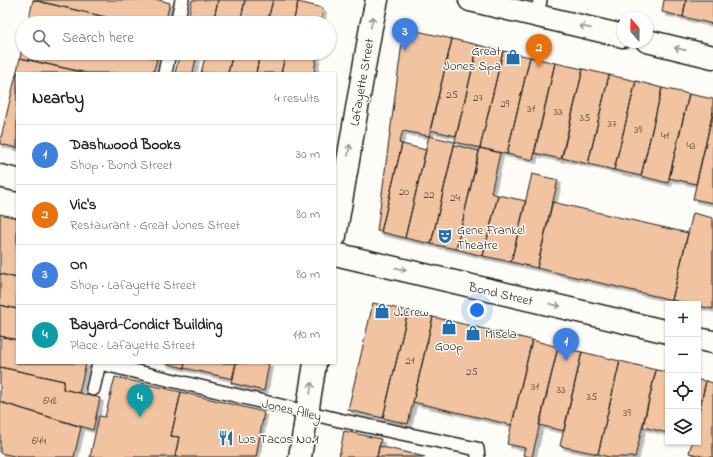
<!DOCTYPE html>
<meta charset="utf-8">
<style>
:root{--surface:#fff;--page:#f2f2f2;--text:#222;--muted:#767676;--line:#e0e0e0;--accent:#ea580c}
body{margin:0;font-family:"Indie Flower",sans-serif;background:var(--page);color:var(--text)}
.controls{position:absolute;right:12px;bottom:12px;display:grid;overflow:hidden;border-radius:0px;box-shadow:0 1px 3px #0004}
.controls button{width:36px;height:36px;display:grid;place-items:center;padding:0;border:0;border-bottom:1px solid var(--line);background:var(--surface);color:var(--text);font:20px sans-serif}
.compass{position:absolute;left:617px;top:12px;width:36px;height:36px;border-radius:50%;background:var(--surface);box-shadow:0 1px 3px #0004;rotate:340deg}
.you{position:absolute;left:477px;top:310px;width:14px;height:14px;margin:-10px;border:3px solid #fff;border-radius:50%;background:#1a73e8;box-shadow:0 0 0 6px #1a73e833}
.badge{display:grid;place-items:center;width:26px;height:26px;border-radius:50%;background:var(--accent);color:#fff;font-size:13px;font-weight:700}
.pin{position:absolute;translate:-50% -33px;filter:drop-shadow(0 1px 2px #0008)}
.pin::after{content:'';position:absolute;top:21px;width:14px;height:12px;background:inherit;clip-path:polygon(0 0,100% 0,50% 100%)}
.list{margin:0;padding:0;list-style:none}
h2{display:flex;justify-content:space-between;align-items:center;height:52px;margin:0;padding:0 16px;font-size:17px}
h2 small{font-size:13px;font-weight:400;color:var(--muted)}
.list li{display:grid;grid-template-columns:26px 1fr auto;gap:12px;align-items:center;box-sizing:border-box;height:60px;padding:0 16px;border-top:1px solid var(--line)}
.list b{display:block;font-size:15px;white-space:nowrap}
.list p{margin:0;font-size:13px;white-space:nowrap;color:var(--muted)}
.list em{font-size:13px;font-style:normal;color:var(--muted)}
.icon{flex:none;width:22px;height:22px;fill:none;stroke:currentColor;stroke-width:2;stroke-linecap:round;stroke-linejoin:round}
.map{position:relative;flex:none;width:713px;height:457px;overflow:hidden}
.search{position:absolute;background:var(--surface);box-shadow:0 1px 3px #0004;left:16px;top:16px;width:320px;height:44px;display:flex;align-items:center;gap:10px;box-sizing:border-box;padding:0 14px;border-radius:22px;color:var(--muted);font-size:15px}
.panel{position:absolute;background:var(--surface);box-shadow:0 1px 3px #0004;left:16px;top:72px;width:320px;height:292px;border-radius:0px}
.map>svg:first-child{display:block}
</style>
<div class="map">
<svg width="713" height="457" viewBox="0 0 713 457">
<defs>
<filter id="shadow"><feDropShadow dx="3.5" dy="3.5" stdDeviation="0" flood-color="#0004"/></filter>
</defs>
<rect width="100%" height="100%" fill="#fdfcf7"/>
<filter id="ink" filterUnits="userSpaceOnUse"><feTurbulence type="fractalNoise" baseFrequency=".025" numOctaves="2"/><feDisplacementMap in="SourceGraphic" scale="8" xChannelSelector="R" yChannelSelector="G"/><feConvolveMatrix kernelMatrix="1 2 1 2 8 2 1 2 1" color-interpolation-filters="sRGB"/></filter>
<g filter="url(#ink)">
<!-- building -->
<path fill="#f1c3a0" stroke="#1c1c1c" filter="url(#shadow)" d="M33 0 131 23H28Z
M33 0H159L170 3 165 23H131Z
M192 0H218L213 23H187Z
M218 0H245L240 23H213Z
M245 0H273L267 23H240Z
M273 0H290L298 2 293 23H267Z
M664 0H686L683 17 662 12Z
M686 0H713V24L683 17Z
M298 2 323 8 321 23H293Z
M404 28 452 39 429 136 403 131 399 143 402 144 381 232 377 231Z
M452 39 478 45 456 136 430 130Z
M23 44V53H133L157 59 153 73H87L20 58Z
M478 45 503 51 480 148 455 142Z
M503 51 530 57 507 154 480 148Z
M133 53H158L157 59Z
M180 53H197L193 73H175Z
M206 53H233L228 73H201Z
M233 53H260L256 73H228Z
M260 53H286L281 73H256Z
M286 53H317L314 73H281Z
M530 57 555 63 533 160 507 154Z
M20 58 81 72V73H17V148L0 144V142Z
M555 63 583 69 561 159 534 153Z
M583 69 609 75 588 164 562 158Z
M609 75 636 81 614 170 588 164Z
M636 81 662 88 641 176 614 170Z
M662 88 689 94 668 183 641 176Z
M689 94 713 99V112L696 184 669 178Z
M713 112V203L693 199Z
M429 136 455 142 431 244 405 238Z
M402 144 426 150 405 238 381 232Z
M454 145 479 151 456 249 431 244Z
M480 148 500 153 491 193 498 195 483 256 456 249Z
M532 174 558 180 537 268 511 262Z
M498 195 526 201 511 262 483 256Z
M552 202 688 233 672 300 537 268Z
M693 213 713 218V309L698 306V304H691L672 300Z
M0 214 17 218V278L0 274Z
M0 274 17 278V309L0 305Z
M373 303 408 311 383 418 348 410Z
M0 305 17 309V340L0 336Z
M408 311 433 317 408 424 383 418Z
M433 317 532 340 512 425 413 402Z
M0 336 17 340V363H86L79 393 63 389 64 381 0 367Z
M532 340 558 347 532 457H530L523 455 525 448 507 444Z
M558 347 582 352 564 431 539 425Z
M582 352 620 361 598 454 560 446Z
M620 361 656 370 635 457H609L598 454Z
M164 363H185L184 368Z
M185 363H236L233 379 184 368Z
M236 363H269L264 391 231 383Z
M0 367 64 381 63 389 100 398 93 430 0 402Z
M656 370 668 372V433L643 427Z
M115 377 181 392 171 436 179 437 175 457H90L99 416 105 417Z
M698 380 706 381 698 416Z
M706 381 713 383V457H705L689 453 692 442H698V416Z
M181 392 264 412 256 457H175L179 437 171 436Z
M0 402 81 427 74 457H19L0 453Z
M344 431 381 439 377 457H339Z
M379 446 425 457H377Z"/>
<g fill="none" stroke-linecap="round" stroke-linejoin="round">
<!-- lane casing -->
<g stroke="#1c1c1c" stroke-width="16">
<path id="lane" d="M537 16 540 0
M177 23 182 0
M165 73 169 53
M100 363 339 420 477 449 478 457
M93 389 99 363"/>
</g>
<!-- street casing -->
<g stroke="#1c1c1c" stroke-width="25">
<path id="street" d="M470 0 623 36
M647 41 713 57
M0 176 17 180
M335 254 668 332
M698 339 713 342"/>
</g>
<!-- primary casing -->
<g stroke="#1c1c1c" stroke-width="25">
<path id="primary" d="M335 236 371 27 377 0
M300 457 315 363"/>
</g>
<!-- lane -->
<use href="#lane" stroke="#fdfcf7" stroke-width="13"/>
<!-- street -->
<use href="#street" stroke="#fdfcf7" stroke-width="22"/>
<!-- primary -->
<use href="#primary" stroke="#fdfcf7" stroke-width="22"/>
</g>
<!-- one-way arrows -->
<defs><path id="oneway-shaft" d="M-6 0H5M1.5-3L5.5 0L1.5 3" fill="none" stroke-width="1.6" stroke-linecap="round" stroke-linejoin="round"/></defs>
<g stroke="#989794">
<use href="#oneway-shaft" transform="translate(372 22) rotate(-78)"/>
<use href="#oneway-shaft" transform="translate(585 27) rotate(-167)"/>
<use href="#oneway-shaft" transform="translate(680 49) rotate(-167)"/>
<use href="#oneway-shaft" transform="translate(349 150) rotate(-80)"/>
<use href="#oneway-shaft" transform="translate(401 269) rotate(13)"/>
<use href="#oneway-shaft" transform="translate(555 305) rotate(13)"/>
<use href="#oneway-shaft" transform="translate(311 388) rotate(-81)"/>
</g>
</g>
<!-- icons -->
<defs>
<g id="shop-bare" transform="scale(1.2)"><path d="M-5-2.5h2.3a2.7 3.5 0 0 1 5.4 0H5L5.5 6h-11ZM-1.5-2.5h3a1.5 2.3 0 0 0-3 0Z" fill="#1f6fb2" stroke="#fdfcf7" stroke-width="2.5" paint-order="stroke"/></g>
<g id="theatre-bare" transform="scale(1.2)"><path d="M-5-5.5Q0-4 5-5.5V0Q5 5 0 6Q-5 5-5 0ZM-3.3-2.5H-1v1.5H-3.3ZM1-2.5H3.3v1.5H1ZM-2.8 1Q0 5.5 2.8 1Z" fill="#1f6fb2" stroke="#fdfcf7" stroke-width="2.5" paint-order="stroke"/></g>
<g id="restaurant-bare" transform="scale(1.2)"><path d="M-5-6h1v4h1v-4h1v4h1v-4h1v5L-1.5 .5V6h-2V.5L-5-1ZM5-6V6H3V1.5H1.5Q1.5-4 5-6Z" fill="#1f6fb2" stroke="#fdfcf7" stroke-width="2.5" paint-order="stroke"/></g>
</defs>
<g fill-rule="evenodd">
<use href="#shop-bare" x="513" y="57"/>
<use href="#theatre-bare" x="445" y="236"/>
<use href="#shop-bare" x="382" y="311"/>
<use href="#shop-bare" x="449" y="327"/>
<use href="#shop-bare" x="473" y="333"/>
<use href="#restaurant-bare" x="226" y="438"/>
</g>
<g text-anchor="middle" stroke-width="3" stroke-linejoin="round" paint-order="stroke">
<!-- number labels -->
<g font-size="11" fill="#51463d">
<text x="452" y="98">25</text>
<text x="478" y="101">27</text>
<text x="505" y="107">29</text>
<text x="531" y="112">31</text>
<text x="558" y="115">33</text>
<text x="585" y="121">35</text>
<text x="612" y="127">37</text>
<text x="638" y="133">39</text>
<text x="665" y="139">41</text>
<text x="691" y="149">43</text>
<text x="404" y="195">20</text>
<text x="429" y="198">22</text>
<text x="455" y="201">24</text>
<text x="410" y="364">21</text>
<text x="472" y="375">25</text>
<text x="535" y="390">31</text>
<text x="561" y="393">33</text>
<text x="592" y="400">35</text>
<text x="50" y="404">648</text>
<text x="627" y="416">39</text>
<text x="39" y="444">644</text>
</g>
<!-- poi labels -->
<g font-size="13" fill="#1c1c1c" stroke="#fdfcf7" text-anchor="start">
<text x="501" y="55" text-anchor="end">Great<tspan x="501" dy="15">Jones Spa</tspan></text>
<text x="457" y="234">Gene Frankel<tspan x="457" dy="15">Theatre</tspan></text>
<text x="394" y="316">J.Crew</text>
<text x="485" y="338">Misela</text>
<text x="449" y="350" text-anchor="middle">Goop</text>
<text x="238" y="443">Los Tacos No.1</text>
</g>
<!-- street labels -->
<g font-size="13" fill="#1c1c1c" stroke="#fdfcf7">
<text transform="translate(361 82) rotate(-80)" y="5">Lafayette Street</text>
<text transform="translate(501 293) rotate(13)" y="5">Bond Street</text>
<text transform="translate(292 409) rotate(13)" y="5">Jones Alley</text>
</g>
</g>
</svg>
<div class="controls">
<button>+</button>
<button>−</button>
<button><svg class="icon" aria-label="locate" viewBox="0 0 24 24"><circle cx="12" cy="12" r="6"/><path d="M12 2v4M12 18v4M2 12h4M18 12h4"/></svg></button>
<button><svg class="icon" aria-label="layers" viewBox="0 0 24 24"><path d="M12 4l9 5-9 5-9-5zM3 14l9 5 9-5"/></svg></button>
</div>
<svg class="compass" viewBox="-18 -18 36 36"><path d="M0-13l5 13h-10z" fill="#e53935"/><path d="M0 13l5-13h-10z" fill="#767676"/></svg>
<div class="you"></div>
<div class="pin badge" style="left:566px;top:361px;background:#3f7fe0">1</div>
<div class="pin badge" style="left:539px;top:67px;background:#e8710a">2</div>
<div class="pin badge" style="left:405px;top:51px;background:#3f7fe0">3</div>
<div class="pin badge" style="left:140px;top:417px;background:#0f9aa8">4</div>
<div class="search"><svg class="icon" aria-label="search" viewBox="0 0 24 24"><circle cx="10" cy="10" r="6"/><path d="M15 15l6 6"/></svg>Search here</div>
<section class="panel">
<h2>Nearby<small>4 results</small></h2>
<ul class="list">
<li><span class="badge" style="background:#3f7fe0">1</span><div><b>Dashwood Books</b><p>Shop · Bond Street</p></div><em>30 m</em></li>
<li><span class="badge" style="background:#e8710a">2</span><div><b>Vic's</b><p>Restaurant · Great Jones Street</p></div><em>80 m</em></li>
<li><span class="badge" style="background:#3f7fe0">3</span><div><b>On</b><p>Shop · Lafayette Street</p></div><em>80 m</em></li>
<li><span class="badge" style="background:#0f9aa8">4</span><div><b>Bayard-Condict Building</b><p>Place · Lafayette Street</p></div><em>110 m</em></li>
</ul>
</section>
</div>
